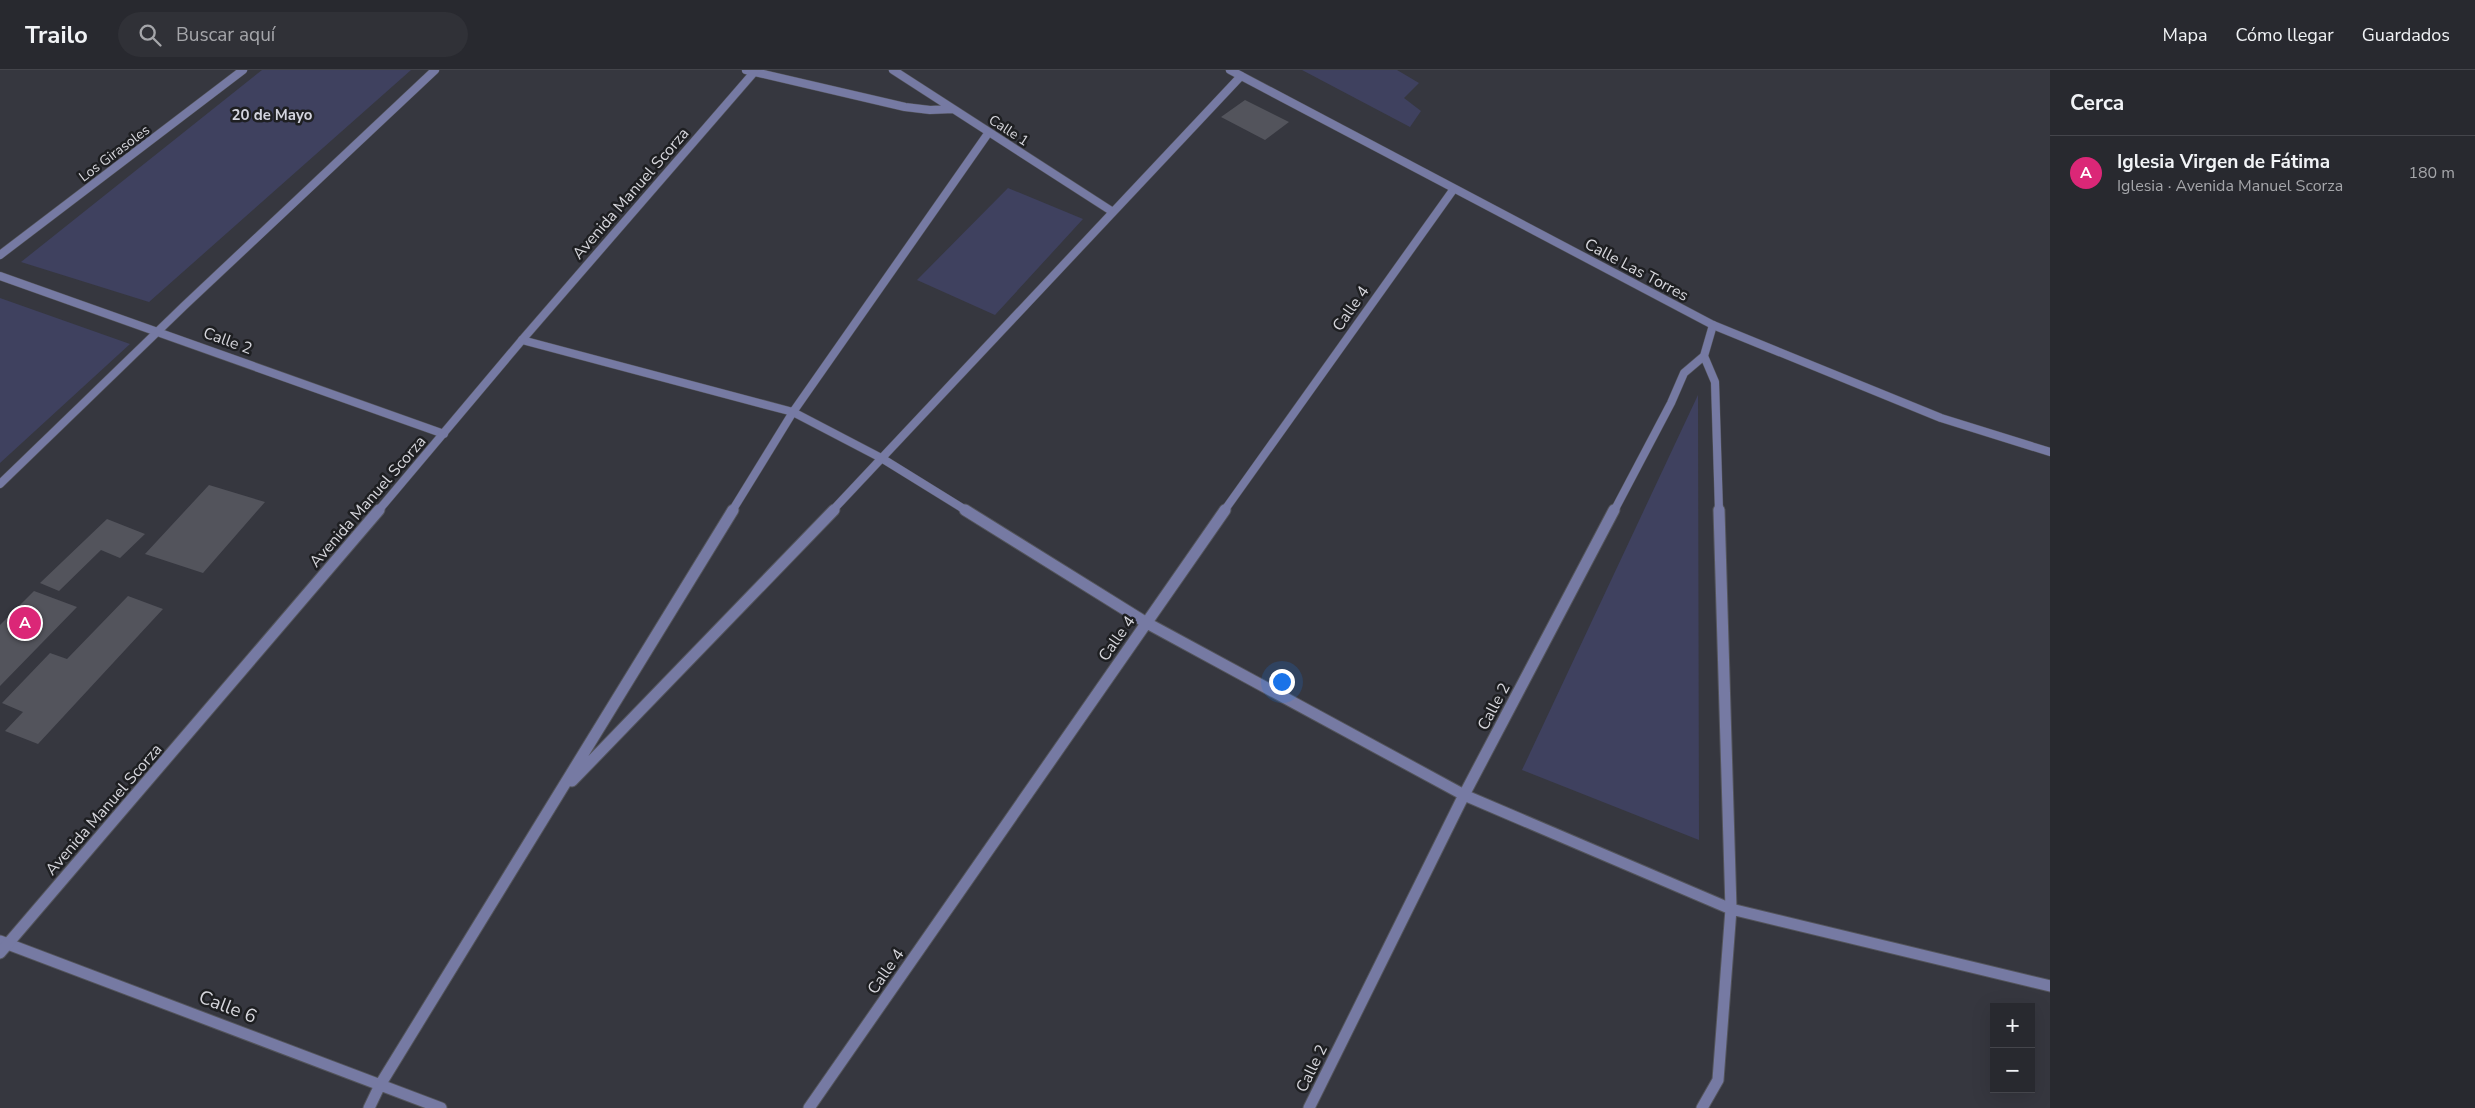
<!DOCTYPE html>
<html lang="es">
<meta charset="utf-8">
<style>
:root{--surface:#28292f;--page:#303137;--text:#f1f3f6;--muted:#a5a6aa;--line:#44454b;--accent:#db2777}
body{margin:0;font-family:"Nunito Sans",sans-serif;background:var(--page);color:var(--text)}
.controls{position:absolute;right:15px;bottom:15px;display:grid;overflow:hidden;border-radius:0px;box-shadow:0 5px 20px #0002}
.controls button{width:45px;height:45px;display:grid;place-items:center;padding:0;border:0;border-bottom:1px solid var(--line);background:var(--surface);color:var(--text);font:25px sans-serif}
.you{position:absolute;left:1281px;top:611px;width:18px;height:18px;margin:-12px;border:4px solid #fff;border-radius:50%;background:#1a73e8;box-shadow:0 0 0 8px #1a73e833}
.badge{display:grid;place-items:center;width:32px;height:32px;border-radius:50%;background:var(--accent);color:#fff;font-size:16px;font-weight:700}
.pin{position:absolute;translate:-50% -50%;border:2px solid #fff;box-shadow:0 1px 5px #0006}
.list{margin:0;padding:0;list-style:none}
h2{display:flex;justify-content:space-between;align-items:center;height:65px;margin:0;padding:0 20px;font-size:21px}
h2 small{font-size:16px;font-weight:400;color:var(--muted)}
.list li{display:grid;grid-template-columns:32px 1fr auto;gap:15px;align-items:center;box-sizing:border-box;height:75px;padding:0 20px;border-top:1px solid var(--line)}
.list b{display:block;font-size:19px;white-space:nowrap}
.list p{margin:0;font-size:16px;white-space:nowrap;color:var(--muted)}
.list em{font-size:16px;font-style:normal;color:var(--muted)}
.icon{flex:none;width:28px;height:28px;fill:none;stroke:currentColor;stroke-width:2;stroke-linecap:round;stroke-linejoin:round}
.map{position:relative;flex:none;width:2050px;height:1038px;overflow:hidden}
header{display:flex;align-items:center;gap:30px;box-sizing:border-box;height:70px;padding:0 25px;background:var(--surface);border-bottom:1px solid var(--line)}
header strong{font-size:24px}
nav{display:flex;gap:28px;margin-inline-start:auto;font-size:18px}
.search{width:350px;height:45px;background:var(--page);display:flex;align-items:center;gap:12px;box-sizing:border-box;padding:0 18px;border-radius:28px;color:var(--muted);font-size:19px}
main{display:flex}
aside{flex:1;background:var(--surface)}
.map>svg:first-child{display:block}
</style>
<header>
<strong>Trailo</strong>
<div class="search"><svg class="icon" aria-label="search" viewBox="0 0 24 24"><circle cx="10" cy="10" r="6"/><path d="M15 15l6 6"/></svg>Buscar aquí</div>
<nav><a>Mapa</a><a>Cómo llegar</a><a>Guardados</a></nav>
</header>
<main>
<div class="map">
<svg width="2050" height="1038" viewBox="0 0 2050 1038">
<rect width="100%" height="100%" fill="#36373f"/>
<!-- green -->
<path fill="#3f415f" d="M262 0H411L149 232 21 192Z
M1302 0H1397L1419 13 1404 28 1421 41 1410 57Z
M1008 118 1083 149 995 245 917 210Z
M0 228 130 274 0 393Z
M1698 325 1699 770 1522 700Z"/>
<!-- building -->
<path fill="#53545c" d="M1245 30 1289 52 1265 70 1221 47Z
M209 415 265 432 203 503 145 484Z
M107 449 145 464 120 488 101 480 59 521 40 513Z
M34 521 77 537 0 616V555Z
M128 526 163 539 38 674 5 661 23 642 2 633 50 583 67 589Z"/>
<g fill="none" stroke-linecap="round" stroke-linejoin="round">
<!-- minor-far1 casing -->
<g stroke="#53545b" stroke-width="9">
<path id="minor-far1" d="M746 0 905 37 930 40 953 39
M893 0 1113 142
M0 185 243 0
M0 206 444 364
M522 270 793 342 883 389 967 441
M1704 286 1715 312 1719 441
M0 414 184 236 435 0
M732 441 793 342 989 62
M832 441 1241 6
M1224 441 1453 120
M1614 441 1671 333 1684 303 1704 286 1713 255"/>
</g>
<!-- minor casing -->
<g stroke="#53545b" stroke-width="13">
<path id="minor" d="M965 440 1145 552 1464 725 1731 839 2050 916
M572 711 834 440
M0 871 441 1038
M369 1038 380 1015 733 440
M809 1038 1225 440
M1309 1038 1464 725 1614 440
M1702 1038 1718 1010 1731 839 1719 440"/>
</g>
<!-- tertiary-far1 casing -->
<g stroke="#53545b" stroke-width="9">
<path id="tertiary-far1" d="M1230 0 1713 255 1941 348 2050 382
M378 441 522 270 756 0"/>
</g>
<!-- tertiary casing -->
<g stroke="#53545b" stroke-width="13">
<path id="tertiary" d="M0 883 379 440"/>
</g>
<!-- minor-far1 -->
<use href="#minor-far1" stroke="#767aa3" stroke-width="8"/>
<!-- minor -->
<use href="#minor" stroke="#767aa3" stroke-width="11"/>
<!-- tertiary-far1 -->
<use href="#tertiary-far1" stroke="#767aa3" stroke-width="8"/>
<!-- tertiary -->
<use href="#tertiary" stroke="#767aa3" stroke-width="11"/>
</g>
<g text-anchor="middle" stroke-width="5" stroke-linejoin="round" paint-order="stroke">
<!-- far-street labels -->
<g font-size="14" fill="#d6d6dc" stroke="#1e1f22">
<text transform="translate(1009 60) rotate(33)" y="5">Calle 1</text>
<text transform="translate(114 83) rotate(-37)" y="5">Los Girasoles</text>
</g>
<!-- far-neighbourhood labels -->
<g font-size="15" font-weight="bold" fill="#d4d5df" stroke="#1e1f22">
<text x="272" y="50">20 de Mayo</text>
</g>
<!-- street labels -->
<g font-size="16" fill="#d6d6dc" stroke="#1e1f22">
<text transform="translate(630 123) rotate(-49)" y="6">Avenida Manuel Scorza</text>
<text transform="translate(1637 199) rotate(28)" y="6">Calle Las Torres</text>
<text transform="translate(1350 238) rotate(-55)" y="6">Calle 4</text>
<text transform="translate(228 270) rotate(20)" y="6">Calle 2</text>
<text transform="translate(367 431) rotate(-49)" y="6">Avenida Manuel Scorza</text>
<text transform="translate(1116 568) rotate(-55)" y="6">Calle 4</text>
<text transform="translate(1493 636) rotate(-62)" y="6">Calle 2</text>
<text transform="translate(103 739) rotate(-49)" y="6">Avenida Manuel Scorza</text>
<text transform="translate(885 901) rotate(-55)" y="6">Calle 4</text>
<text transform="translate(1311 998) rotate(-64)" y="6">Calle 2</text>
</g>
<!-- near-street labels -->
<g font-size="19" fill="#d6d6dc" stroke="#1e1f22">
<text transform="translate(228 936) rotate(21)" y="7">Calle 6</text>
</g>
</g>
</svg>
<div class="controls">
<button>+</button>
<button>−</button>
</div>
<div class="you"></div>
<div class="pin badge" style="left:25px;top:553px">A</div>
</div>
<aside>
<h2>Cerca<small></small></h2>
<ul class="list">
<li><span class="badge">A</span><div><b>Iglesia Virgen de Fátima</b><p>Iglesia · Avenida Manuel Scorza</p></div><em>180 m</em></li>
</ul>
</aside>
</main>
